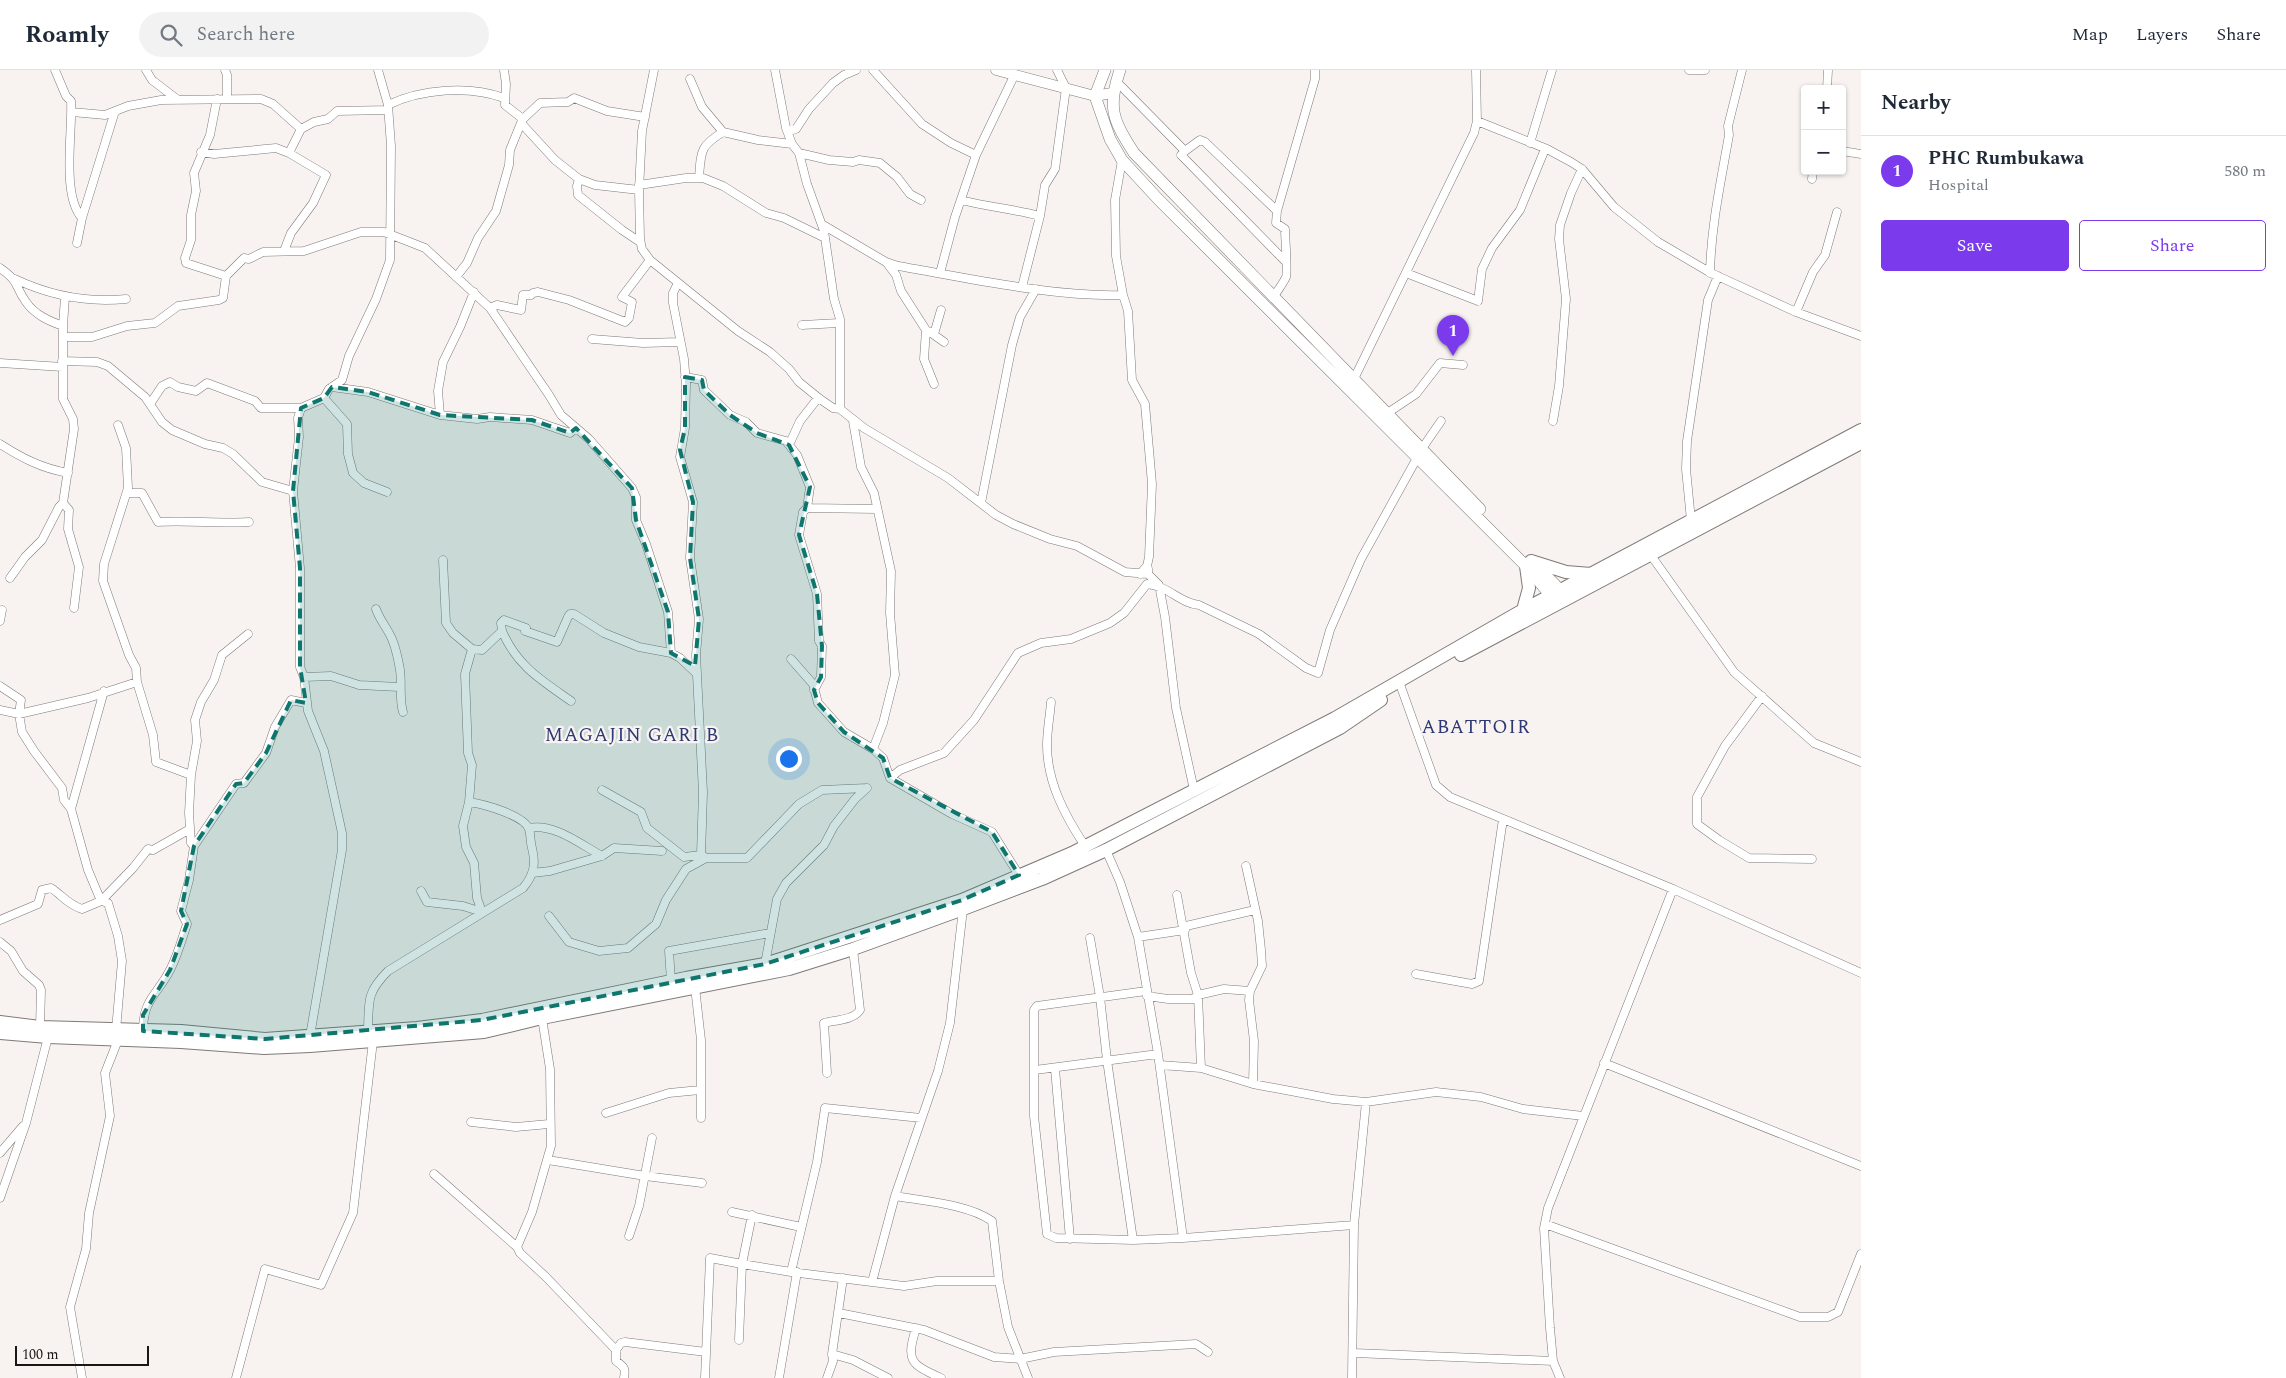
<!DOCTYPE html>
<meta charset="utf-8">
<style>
:root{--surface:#fff;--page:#f2f2f3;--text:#1f2937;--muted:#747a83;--line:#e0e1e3;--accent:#7c3aed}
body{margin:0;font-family:Spectral,serif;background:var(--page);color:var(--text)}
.controls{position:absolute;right:15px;top:15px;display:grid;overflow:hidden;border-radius:5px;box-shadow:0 1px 4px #0004}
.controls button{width:45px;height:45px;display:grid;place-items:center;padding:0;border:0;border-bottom:1px solid var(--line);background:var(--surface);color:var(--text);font:25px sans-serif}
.scale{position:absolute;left:15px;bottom:12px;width:134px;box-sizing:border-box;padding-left:5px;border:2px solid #191716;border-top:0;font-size:14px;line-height:18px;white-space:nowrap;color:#191716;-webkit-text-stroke:4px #f8f3f0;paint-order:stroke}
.you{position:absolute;left:788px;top:688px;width:18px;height:18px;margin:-12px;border:4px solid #fff;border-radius:50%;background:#1a73e8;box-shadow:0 0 0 8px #1a73e833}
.badge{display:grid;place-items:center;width:32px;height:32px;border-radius:50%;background:var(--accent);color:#fff;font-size:16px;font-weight:700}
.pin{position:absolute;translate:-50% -41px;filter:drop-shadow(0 1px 2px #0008)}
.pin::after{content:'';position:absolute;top:26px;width:18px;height:15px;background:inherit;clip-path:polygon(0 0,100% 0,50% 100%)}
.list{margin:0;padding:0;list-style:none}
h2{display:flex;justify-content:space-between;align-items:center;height:65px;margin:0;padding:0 20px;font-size:21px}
h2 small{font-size:16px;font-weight:400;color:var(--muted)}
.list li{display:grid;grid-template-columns:32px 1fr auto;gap:15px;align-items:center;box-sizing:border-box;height:70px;padding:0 20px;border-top:1px solid var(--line)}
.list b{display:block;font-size:19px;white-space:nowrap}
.list p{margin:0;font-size:16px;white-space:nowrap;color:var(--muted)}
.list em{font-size:16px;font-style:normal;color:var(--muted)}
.actions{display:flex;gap:10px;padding:15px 20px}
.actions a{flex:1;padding:11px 0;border:1px solid var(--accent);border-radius:5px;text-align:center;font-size:18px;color:var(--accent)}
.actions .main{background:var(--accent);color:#fff}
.icon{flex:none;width:28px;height:28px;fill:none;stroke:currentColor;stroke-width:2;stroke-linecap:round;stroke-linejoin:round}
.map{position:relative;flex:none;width:1861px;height:1308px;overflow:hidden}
header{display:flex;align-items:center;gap:30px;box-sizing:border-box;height:70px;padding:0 25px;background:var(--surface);border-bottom:1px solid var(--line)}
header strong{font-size:24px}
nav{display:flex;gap:28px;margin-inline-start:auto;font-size:18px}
.search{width:350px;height:45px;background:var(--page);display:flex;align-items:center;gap:12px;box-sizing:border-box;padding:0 18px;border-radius:28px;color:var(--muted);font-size:19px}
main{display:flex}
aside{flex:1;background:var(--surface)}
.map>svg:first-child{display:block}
</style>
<header>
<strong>Roamly</strong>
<div class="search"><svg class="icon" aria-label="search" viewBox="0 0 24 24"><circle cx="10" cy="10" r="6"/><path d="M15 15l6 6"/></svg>Search here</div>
<nav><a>Map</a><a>Layers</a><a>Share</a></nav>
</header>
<main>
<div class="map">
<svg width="1861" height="1308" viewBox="0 0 1861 1308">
<rect width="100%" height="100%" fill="#f8f3f0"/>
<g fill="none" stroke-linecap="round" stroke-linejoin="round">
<!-- minor casing -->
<g stroke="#7e7a77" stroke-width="9">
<path id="minor" d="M55 0 66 26 71 31C73 60 61 125 82 148
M146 0 152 10 178 30
M225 0 227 5V28
M504 0 506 14 505 35 523 49 521 53 555 90 579 109 595 115 639 120
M654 0 642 61 639 120 640 169 642 179 650 190 738 261 770 282 789 299 799 312 820 329 833 338 840 339 864 358 948 408 996 445 1013 454 1050 469 1077 476 1125 502 1148 504
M775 0 786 58 792 74 799 83 807 114 824 161 834 229 840 249V339
M873 0 922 54 951 73 976 85
M1689 0H1705
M690 9 702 37 723 62
M1116 11 1185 81 1181 85 1285 191
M1827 19 1828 0
M217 29 210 65 194 103 196 121 191 145V170L185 188 186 193 226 206
M388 35C421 19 469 15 504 28
M72 42 105 45 128 36 161 30 261 29 273 34 301 59
M523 49 540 33 568 32 574 28 607 41 645 47
M1477 51 1547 79 1571 92 1582 99 1614 137 1658 172 1711 203 1796 242 1861 266
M788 61 796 59 809 39 833 13 844 5 856 0
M1530 73 1552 0
M1185 81 1200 70 1205 72 1277 141
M1842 81 1861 84
M201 82 214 84 276 78 289 83 326 105 313 133 291 163 284 181
M289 83 301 59 314 52 328 49 337 41 388 40
M799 83 829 90 853 92 859 90 880 93 897 107 910 124 921 130
M1122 90 1115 130 1116 186 1123 225 1128 241 1132 310 1145 334 1152 414 1149 487 1147 496 1140 504
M699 108C701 81 700 76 723 62L758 70 792 74
M579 109 577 116 578 125 622 160 640 172
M1812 109 1813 101
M639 115 686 108H703L723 116 766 143 784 148 825 168
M961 130C988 137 1014 139 1040 146
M823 155 886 192 898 196C968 208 1052 227 1123 225
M77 173 82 148 115 41
M887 193 896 205 901 221 926 260 924 289 934 314
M0 198C20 212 14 215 26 232 35 245 49 251 63 256V329L73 349 74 359 63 433 59 437 42 470 25 487 10 508
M940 203 955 147 976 85 1014 6
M1406 203 1478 231 1482 199 1492 178 1520 140 1545 79
M1710 203C1711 156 1721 111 1729 65L1728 56 1742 0
M456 207 467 193 478 168 496 141 509 95 510 80 521 53
M15 209C51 226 86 233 126 229
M678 213 673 223V233L684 289 686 314 685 358 680 387 693 432 690 488 699 549 696 585 703 722 701 785
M1022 217 1040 146 1045 115 1055 99 1066 18 1057 0
M1273 228C1277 221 1283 214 1286 207 1288 202 1285 168 1285 159L1276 153 1277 141 1315 9V0
M490 238 497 235 521 240 523 225H531L533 223 538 222 569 230 625 252 629 248 632 232 622 227 650 190
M1796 242 1813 202 1825 185 1837 142
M802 255 839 253
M63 256 65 227
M930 262 944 272
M934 264 941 240
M63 267H92L127 256 155 253 178 236 219 230 223 228 226 206 244 188 249 189 263 182 304 181 361 162H384L425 178 490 238 549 325 561 345 589 369 632 418 636 427V450L646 474 668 542 671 583
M592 269 643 273 680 272
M62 291 97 292 108 296 145 327 162 352 172 360 205 374 223 378 233 384 262 412 293 421
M0 293 63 297
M685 307 702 310 704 320 730 345 746 352 757 363 786 371 789 375 797 385 810 417 807 438
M1353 311 1474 63 1477 51 1476 0
M332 317 368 322 440 345 477 349 490 347 532 350 570 363 576 358
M324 328 347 354 348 384 353 403 364 413 387 422
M150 334 162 316 170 312 178 317 196 321 207 313 255 331 261 338H301
M1386 344 1416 324 1440 293 1463 295
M440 345 438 321 443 292 460 257 474 222
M853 351 861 397 874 423 891 501 890 543 895 605 883 653 873 679
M1553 351 1559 316 1566 229 1559 169 1560 155 1571 123 1582 99
M118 355 126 378 128 418 104 494 103 511 129 585 136 598 137 612 153 665 156 692 191 705
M0 374C22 388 41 398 68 403
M789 375 800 351 818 328
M1421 380 1441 351
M127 423H142L158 452C189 450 219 454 249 452
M63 433 69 440 68 459 79 497 74 538
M981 433 1012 275 1020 247 1036 219
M1691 450 1686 399 1687 371 1708 230 1718 206
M1650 484 1734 602 1814 673 1861 692
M443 490 446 553 453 563 472 579 465 604 468 683 472 695 469 732 463 756 466 777 474 793 477 828 482 842
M1148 499V504L1159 515 1165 547 1176 638 1194 720
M376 539C379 548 384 554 389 563 395 573 398 588 400 600 402 615 399 628 403 642
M0 551 2 540
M502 561 501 553 504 550 526 558 525 561 557 572 568 547 570 544H574L604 563 639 577 671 583 680 588 696 603
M472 579 482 580 502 561C517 596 541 610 571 631
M791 589 813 614 818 633 844 662 873 679 883 688 890 708 952 744 992 762 1019 805
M304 607 331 606 359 615 399 617
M0 616 21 630 19 644 22 662 34 681 62 718 64 730 71 739 88 800 101 831 108 833 118 866 122 891 116 960
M1401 617 1436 715 1450 727 1673 819 1861 903
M814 620 821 607 822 576 819 571 817 524 799 465 803 442 807 438 877 439
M1762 626 1725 676 1697 727V754L1719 770 1749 788 1812 789
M1051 632C1050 646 1047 660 1047 675 1047 712 1065 746 1085 776
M0 640 19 644 88 628 137 612
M890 708 900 700 944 683 974 650 1018 583 1041 573 1071 569 1110 553 1124 543 1147 514C1169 516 1179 533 1199 535L1259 564 1306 598 1318 603 1330 560 1361 489 1417 388
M602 720 641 742 647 758 684 787 701 785 705 787
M71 739 104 621
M529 758C554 753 580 774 602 786
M194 776 191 773 189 743 191 705 197 671 195 650 201 632 214 610 222 585 248 564
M1106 780 1120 812 1138 867 1158 984 1183 1168
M1246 796 1258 851 1261 880 1262 896 1250 921 1249 930 1254 971 1253 1014
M532 803 550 801 602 786 614 778 662 781
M421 821 427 832 463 836 482 842
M1177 825 1191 903 1198 925 1201 998
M549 846 569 872 599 881 628 878 656 854 666 830 686 799 706 788H747L799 734 822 720 867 718
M0 850 38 834 42 820 51 818C62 825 67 834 82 839L101 831 133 798 148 779 153 780 190 759
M1138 867 1185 860 1186 856 1255 840
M1090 868 1100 927 1107 990 1133 1170
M0 872 11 881 23 901 39 915 41 920 40 957
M765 894 777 829 786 813 824 775 834 756 855 729 867 718
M1416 904 1472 914 1479 911 1503 749
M671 911 669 881 770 863
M695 917 701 970V1048
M1146 921 1037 936 1034 940V1046L1047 1164 1056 1168 1133 1170 1183 1168 1354 1155
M1147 926 1168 929H1193L1198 925 1224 919 1250 921
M542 948 550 999 551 1076 532 1142 517 1177 520 1183 546 1207 616 1280V1291C624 1297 626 1298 624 1308
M143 961C143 928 158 925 171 898 178 884 182 869 187 854L181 841 189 810 194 776 236 714 244 713 266 683 275 657 291 630 306 633
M368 962C369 931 366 923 388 901L523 818C534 805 536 794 532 778 530 772 531 765 529 759 524 745 483 734 469 732
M310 966 342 780V763L324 681 308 641 304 607 300 597V498L293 421 299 367 298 348 301 338 324 328 329 319 342 310 349 286 376 229 390 190 391 76 388 35 378 0
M1604 993 1861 1096
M1160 995 1201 998 1253 1014 1333 1029 1366 1032 1436 1022 1481 1027 1523 1039 1583 1046
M1055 999 1070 1169
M1035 1000 1158 984
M827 1003 824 953C835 950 854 950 860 940L853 879
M606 1043 669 1023 700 1020
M471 1052 516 1057 549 1054
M0 1083 23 1056
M548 1090 645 1106 702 1113
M434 1104 517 1177
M895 1126C924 1131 968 1134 992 1151L999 1211 1008 1257 1028 1308
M0 1128 26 1053 48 967
M732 1142 801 1157
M752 1145 742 1194 791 1202 904 1216 937 1211H999
M1545 1154 1800 1247H1828L1838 1242 1861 1184
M629 1166 639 1136 652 1068
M791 1202 817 1092 825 1038 921 1048
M872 1212 895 1126 938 1001 950 953 963 839
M839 1243 924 1260 994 1287 1020 1289 1054 1282 1196 1274 1208 1282
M916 1258C906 1291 910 1294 941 1308
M616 1280 621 1273 625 1272 706 1282
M1354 1283 1553 1291
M832 1284 853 1290 888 1308
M82 1308 70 1237 86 1179 89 1143 110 1046 105 1003 118 970
M236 1308 265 1199 321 1215 353 1143 373 971
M705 1308 710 1188 742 1194 739 1270
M779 1308 797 1202
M827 1308 833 1291 832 1284 843 1208
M1352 1308 1354 1155 1366 1032
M1560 1308 1553 1291 1550 1258 1544 1158 1548 1138 1673 819"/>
</g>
<!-- tertiary casing -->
<g stroke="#7e7a77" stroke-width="11">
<path id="tertiary" d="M996 0 1095 26 1112 23"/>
</g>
<!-- secondary casing -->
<g stroke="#7e7a77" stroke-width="12">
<path id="secondary" d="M1105 0 1095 26 1110 69 1122 90 1158 129 1526 496 1557 533
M1120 0C1107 38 1113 50 1134 83L1480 439
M1532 491 1566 526"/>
</g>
<!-- primary casing -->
<g stroke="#7e7a77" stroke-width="14">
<path id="primary" d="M1531 491 1566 502 1591 504
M1523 540 1529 518 1526 496
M1461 585 1861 373
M0 952 40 957 181 961 265 969 417 958 482 950 686 908 765 894 787 887 962 830 1072 783 1335 648 1523 540 1861 360
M0 963 48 967 181 972 264 978 310 976 447 965 484 962 542 948 789 899 853 879 963 839 1042 809 1106 780 1340 658 1381 630"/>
</g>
<!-- minor -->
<use href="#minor" stroke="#fff" stroke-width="8"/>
<!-- tertiary -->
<use href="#tertiary" stroke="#fff" stroke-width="10"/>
<!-- secondary -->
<use href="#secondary" stroke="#fff" stroke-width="11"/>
<!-- primary -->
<use href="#primary" stroke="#fff" stroke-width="12"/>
</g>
<!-- marked area -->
<path fill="#0f766e" fill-opacity="0.2" stroke="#0f766e" stroke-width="4" stroke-dasharray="10 6" stroke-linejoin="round" d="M685 307 702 310 704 320 730 345 757 363 789 375 810 417 799 465 817 524 822 576 821 607 814 620 818 633 844 662 883 688 890 708 992 762 1019 805 962 830 765 894 482 950 265 969 143 961V945L170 900 187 854 181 841 194 776 236 714 244 713 266 683 291 630 306 633 300 597V498L293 421 301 338 324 328 332 317 368 322 440 345 532 350 570 363 576 358 632 418 636 450 668 542 671 583 695 596 699 549 690 488 693 432 680 380 685 358Z"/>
<g text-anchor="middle" stroke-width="4.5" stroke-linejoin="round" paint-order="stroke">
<!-- neighbourhood labels -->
<g font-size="19" letter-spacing="1" fill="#2d3973" stroke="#f8f3f0">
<text x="1476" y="663">ABATTOIR</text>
<text x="632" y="671">MAGAJIN GARI B</text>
</g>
</g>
</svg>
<div class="controls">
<button>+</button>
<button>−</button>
</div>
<div class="scale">100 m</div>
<div class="you"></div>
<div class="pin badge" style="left:1453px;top:286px">1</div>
</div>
<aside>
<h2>Nearby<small></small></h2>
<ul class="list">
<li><span class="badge">1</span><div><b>PHC Rumbukawa</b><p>Hospital</p></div><em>580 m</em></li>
</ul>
<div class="actions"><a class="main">Save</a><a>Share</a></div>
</aside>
</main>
